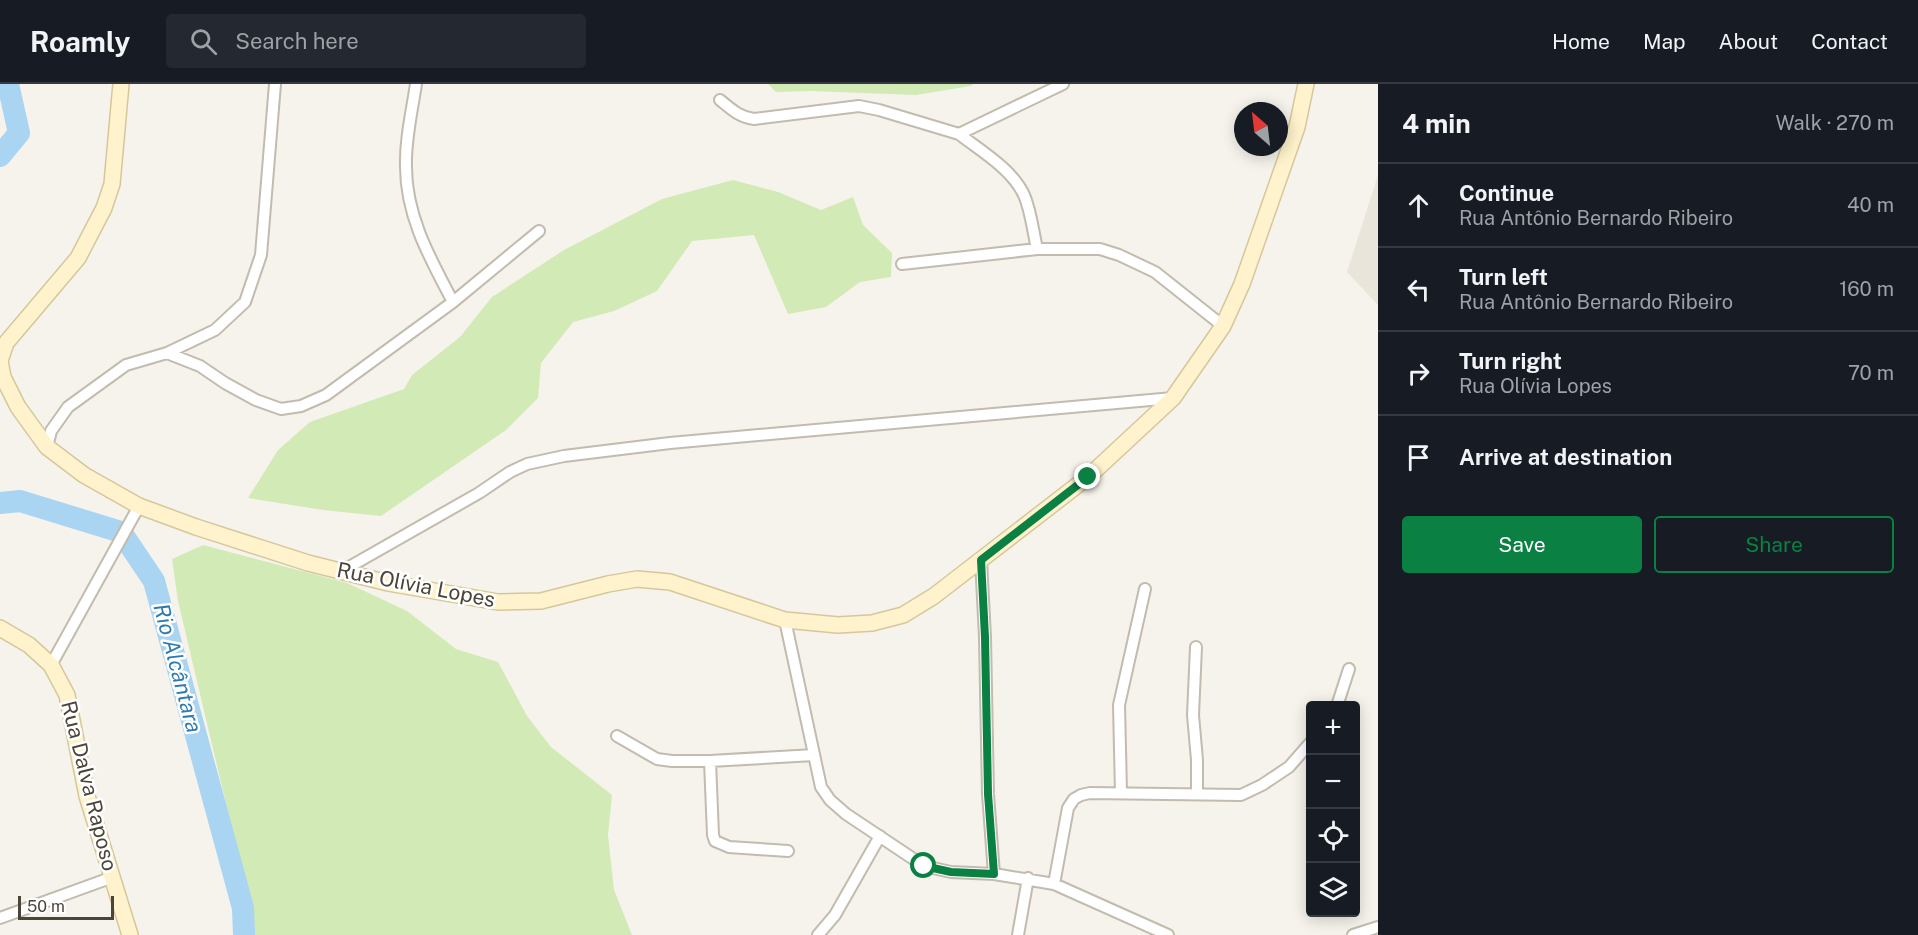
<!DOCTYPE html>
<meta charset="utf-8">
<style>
:root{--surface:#171b24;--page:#242831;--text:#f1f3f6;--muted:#9ea1a6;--line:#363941;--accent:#0b8043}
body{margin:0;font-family:"Public Sans",sans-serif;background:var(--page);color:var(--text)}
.controls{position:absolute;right:18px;bottom:18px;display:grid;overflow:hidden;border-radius:6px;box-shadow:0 3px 15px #0003}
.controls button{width:54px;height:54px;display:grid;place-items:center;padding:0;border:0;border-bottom:2px solid var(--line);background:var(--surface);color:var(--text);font:30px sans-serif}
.compass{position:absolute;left:1234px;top:18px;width:54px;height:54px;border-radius:50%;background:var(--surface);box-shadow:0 3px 15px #0003;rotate:332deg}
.scale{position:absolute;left:18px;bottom:15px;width:96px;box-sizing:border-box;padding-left:6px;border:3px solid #4b4439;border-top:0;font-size:16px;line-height:21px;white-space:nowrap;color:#4b4439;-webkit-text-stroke:4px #fff;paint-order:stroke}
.stop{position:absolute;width:18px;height:18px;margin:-14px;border:4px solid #0b8043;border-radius:50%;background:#fff}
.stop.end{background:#0b8043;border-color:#fff;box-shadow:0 2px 6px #0008}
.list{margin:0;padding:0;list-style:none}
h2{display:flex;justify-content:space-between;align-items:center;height:78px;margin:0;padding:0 24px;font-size:26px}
h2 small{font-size:20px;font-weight:400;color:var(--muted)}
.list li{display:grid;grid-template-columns:39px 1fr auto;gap:18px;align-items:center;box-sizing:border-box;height:84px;padding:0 24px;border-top:2px solid var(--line)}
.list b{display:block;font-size:22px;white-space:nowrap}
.list p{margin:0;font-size:20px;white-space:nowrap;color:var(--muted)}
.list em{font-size:20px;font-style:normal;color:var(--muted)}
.actions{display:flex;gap:12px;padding:18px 24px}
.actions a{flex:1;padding:14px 0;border:2px solid var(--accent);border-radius:6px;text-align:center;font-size:21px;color:var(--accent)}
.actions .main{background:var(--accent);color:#fff}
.icon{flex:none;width:33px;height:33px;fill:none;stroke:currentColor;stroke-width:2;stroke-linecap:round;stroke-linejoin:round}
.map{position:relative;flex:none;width:1378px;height:851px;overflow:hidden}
header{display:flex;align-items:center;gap:36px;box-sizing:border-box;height:84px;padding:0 30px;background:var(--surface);border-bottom:2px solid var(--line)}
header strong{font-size:28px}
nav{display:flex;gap:33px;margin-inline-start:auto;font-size:21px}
.search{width:420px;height:54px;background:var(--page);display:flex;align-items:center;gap:15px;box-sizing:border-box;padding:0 21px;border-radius:6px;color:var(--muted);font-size:22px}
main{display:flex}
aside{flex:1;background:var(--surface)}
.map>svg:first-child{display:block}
</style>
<header>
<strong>Roamly</strong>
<div class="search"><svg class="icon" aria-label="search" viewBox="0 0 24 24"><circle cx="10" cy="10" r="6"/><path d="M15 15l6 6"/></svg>Search here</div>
<nav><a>Home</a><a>Map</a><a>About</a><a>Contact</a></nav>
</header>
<main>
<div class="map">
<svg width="1378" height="851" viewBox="0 0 1378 851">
<rect width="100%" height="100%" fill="#f6f3ec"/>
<!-- residential -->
<path fill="#eae5da" d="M1378 91V221L1347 188Z"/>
<!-- green -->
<path fill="#d2eab5" d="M768 0H973L971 2 916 11 812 7 776 8Z
M733 96 778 108 821 126 853 113 863 141 892 169 891 193 860 198 826 223 788 230 754 151 692 157 657 207 614 227 573 238 541 279 538 314 506 346 381 432 323 426 248 414 278 366 310 338 404 305 412 291 460 253 492 213 564 166 662 115Z
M203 461 347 499 407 527 456 565 498 578 527 632 551 663 612 711 608 751 614 806 632 851H253L250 821 178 517 172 475Z"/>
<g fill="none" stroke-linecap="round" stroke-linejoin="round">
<!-- river -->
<path stroke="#a9d4f2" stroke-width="22" d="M0 72 19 49 8 0
M0 419 20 417 121 448 154 497 243 824 244 851"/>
<!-- street casing -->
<g stroke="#c2bbae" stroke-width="14">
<path id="street" d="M416 0C412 27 405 56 406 83 406 133 431 176 453 218
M720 16C731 25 739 33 754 35L859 22 879 26 959 50 1063 0
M959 50C981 67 1012 85 1024 111 1031 127 1033 147 1037 165
M902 180 1037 165H1100L1119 171 1155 188 1223 242
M167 269 215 246 245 218 261 171 275 0
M47 363 51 347 68 323 126 281 167 269 200 282 225 299 256 316 281 325 301 322 326 311 453 218 539 147
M981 476 985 553 988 710 994 790 1054 800 1168 851
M342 487 479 409 510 388 527 380 564 372 670 359 1173 314
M785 536 821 703 830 716 846 730 924 782 951 788 994 790
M1196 563 1193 631 1197 676V710
M51 581 139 422
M1337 622 1349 585
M617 652 657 675 672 677H710L814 671
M710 677 713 751 715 757 729 763 788 767
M1121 709 1119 621 1145 505
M1054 800 1068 724 1074 715 1081 711 1090 709 1241 711 1262 701 1289 683 1310 659
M0 834 113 793
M818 851 835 831 880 752
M1018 851 1028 794
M1353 851 1378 843"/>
</g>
<!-- secondary casing -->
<g stroke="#d6c79b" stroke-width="18">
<path id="secondary" d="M121 0 112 100 104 124 78 174 6 259 0 277 3 293 18 323 47 363 84 391 139 422 196 443 308 479 388 499 498 518 541 517 608 500 637 495 670 498 785 536 838 541 872 539 903 531 934 512 1088 393 1173 314 1223 242 1242 200 1297 43 1306 0
M0 544 29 561 51 581 67 611 87 712 130 851"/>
</g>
<!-- street -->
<use href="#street" stroke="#fff" stroke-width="10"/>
<!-- secondary -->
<use href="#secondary" stroke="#fff3cd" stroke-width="15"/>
</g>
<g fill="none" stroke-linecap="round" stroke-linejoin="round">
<!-- route -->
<path stroke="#0b8043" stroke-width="8" d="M924 782 951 788 994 790 988 710 985 553 981 476 1088 393"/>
</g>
<g text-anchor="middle" stroke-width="5" stroke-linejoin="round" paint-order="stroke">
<!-- street labels -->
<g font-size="21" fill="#4b4439" stroke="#fff">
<text transform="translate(416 501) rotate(11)" y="7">Rua Olívia Lopes</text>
<text transform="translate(89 702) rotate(76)" y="7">Rua Dalva Raposo</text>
</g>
<!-- water labels -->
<g font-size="22" font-style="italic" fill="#2e7ab2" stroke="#fff">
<text transform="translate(178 584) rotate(75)" y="8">Rio Alcântara</text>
</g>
</g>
</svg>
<div class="controls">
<button>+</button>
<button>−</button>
<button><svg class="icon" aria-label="locate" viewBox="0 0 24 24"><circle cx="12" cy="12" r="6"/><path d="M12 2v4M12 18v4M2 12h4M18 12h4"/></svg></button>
<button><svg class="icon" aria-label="layers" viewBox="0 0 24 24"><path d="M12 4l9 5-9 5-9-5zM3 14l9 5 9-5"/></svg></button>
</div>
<svg class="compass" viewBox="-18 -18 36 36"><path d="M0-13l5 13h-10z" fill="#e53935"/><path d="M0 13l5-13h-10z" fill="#9ea1a6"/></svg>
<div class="scale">50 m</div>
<div class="stop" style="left:924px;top:782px"></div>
<div class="stop end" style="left:1088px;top:393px"></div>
</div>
<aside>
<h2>4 min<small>Walk · 270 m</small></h2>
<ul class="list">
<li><svg class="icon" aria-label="ahead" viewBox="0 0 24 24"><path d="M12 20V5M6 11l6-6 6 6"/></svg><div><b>Continue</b><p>Rua Antônio Bernardo Ribeiro</p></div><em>40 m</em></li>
<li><svg class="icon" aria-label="left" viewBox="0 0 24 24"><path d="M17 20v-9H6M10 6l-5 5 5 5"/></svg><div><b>Turn left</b><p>Rua Antônio Bernardo Ribeiro</p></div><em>160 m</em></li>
<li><svg class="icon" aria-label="right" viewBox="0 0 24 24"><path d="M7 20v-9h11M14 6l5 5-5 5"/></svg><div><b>Turn right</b><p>Rua Olívia Lopes</p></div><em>70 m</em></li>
<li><svg class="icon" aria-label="arrive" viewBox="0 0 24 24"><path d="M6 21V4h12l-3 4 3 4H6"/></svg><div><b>Arrive at destination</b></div></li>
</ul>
<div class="actions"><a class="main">Save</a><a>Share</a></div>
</aside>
</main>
